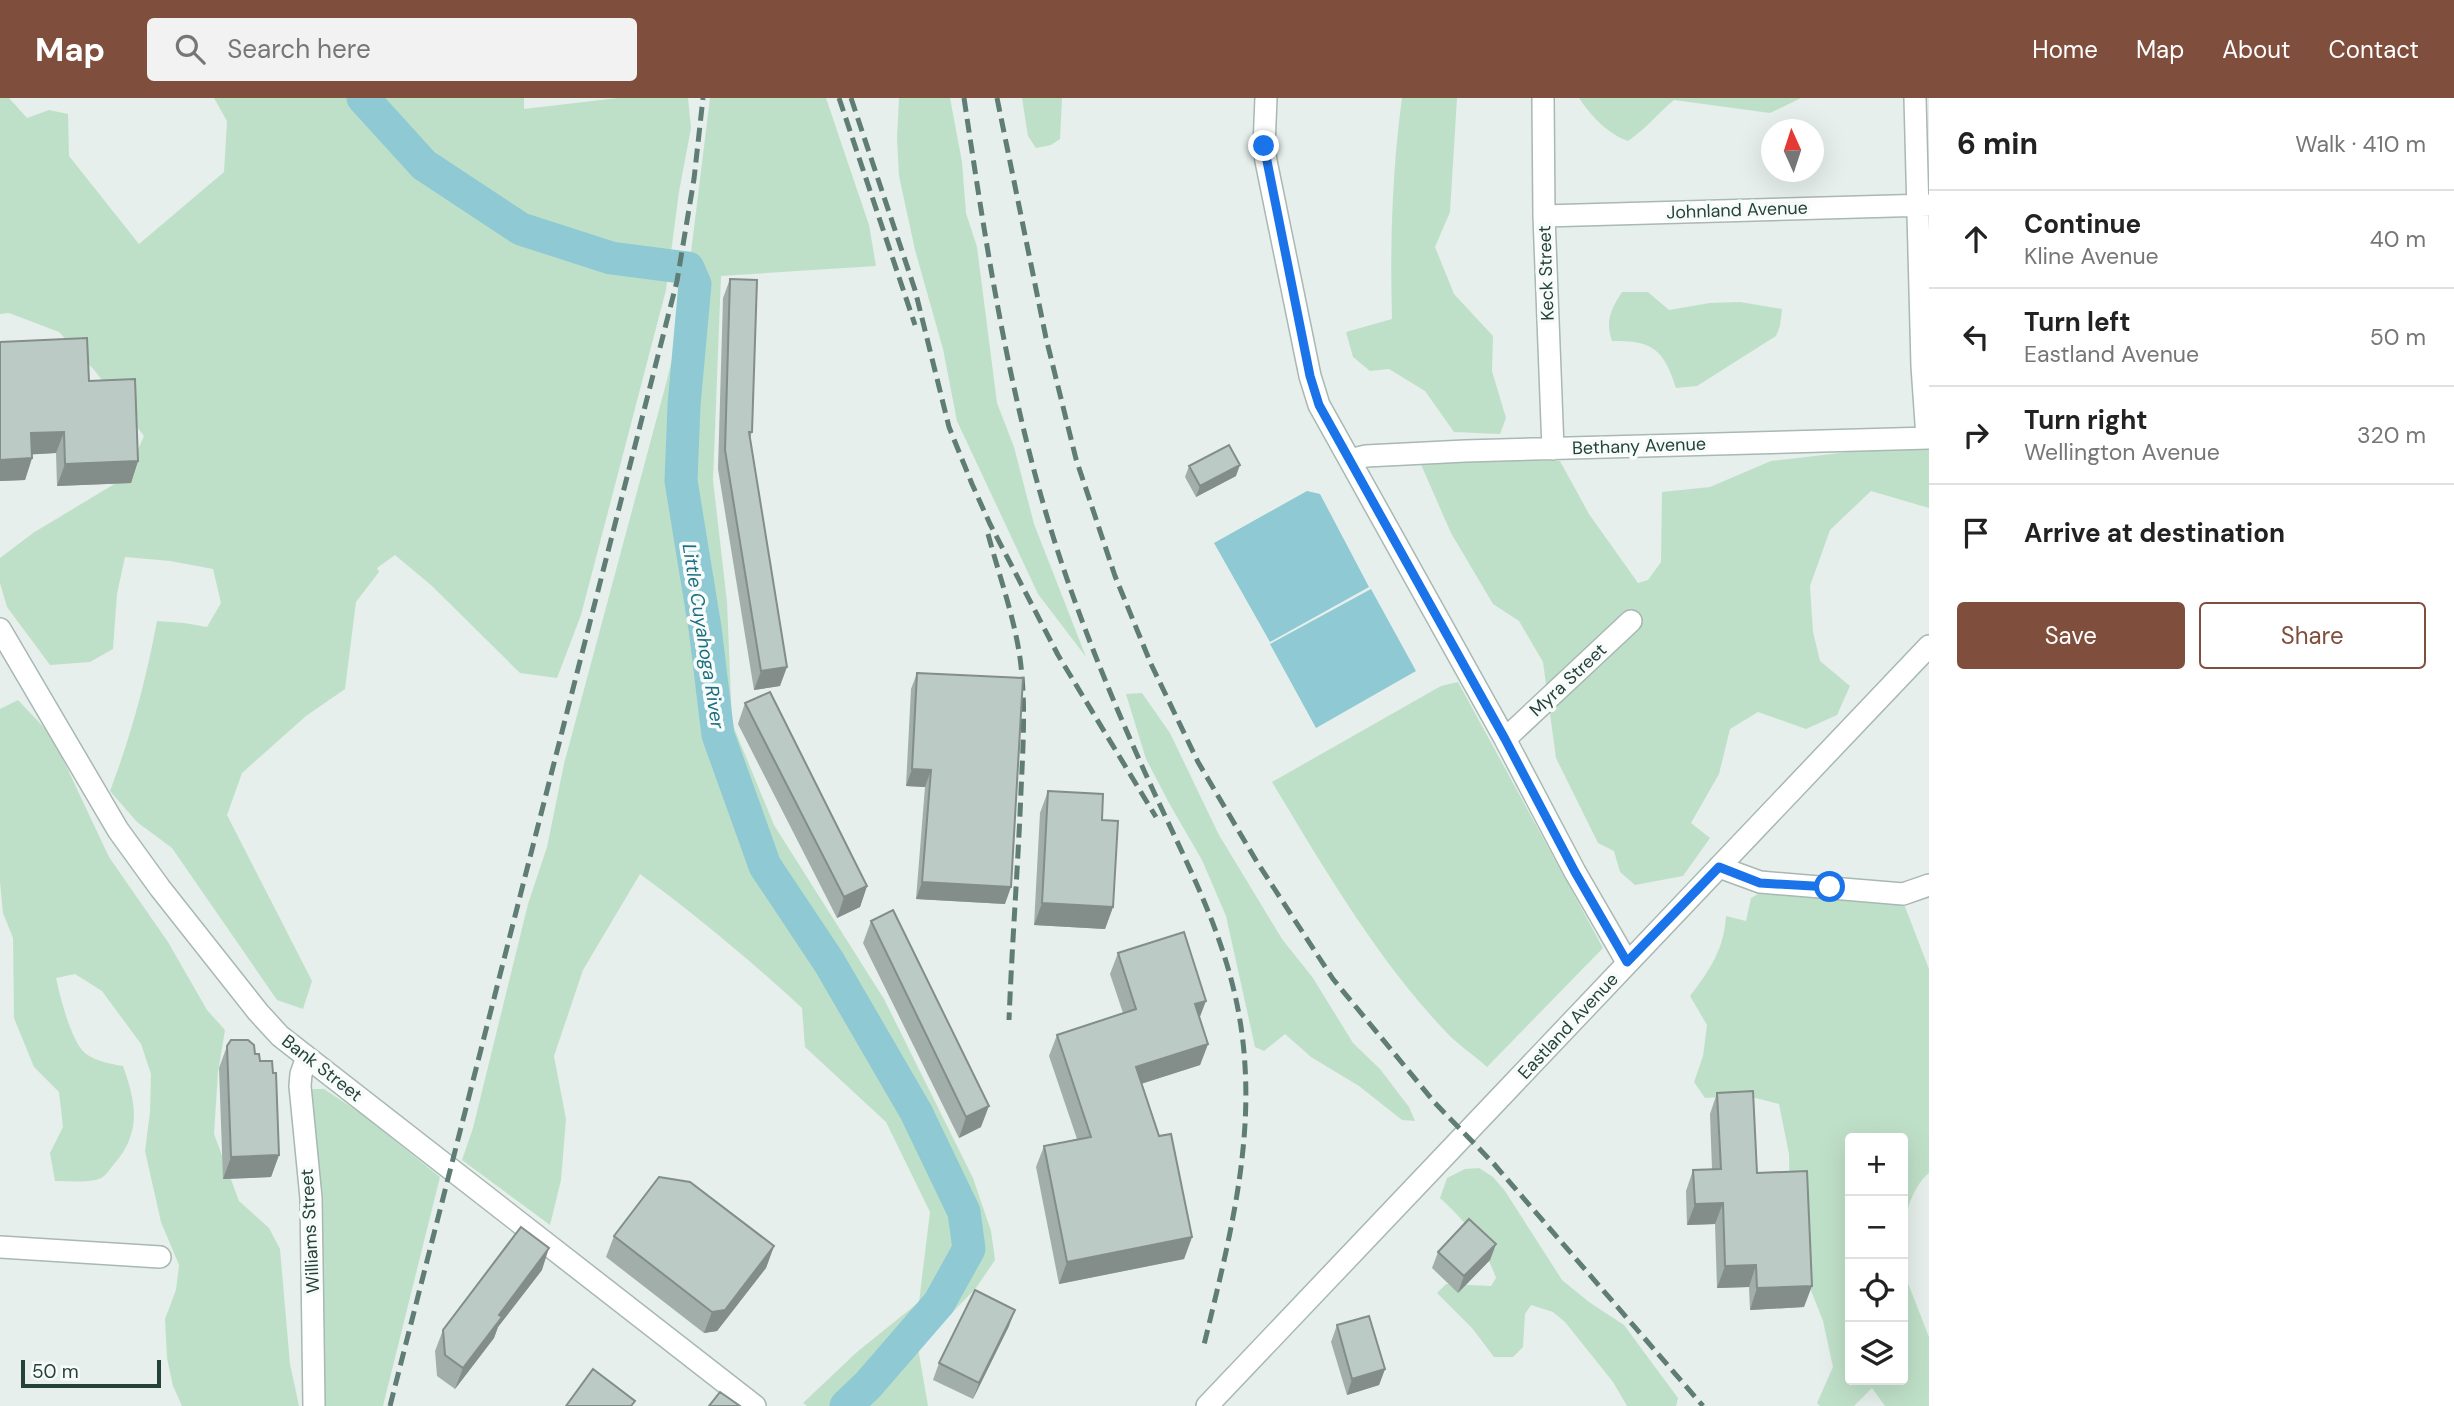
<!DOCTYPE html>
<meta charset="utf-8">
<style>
:root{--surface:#fff;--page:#f2f2f2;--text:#222;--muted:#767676;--line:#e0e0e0;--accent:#804e3d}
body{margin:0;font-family:"DM Sans",sans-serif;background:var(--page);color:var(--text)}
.controls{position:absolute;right:21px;bottom:21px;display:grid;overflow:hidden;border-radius:7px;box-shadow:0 7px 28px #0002}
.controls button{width:63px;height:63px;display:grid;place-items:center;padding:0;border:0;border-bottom:2px solid var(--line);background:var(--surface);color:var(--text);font:35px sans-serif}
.compass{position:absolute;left:1761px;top:21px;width:63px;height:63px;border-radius:50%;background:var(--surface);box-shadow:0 7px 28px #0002;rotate:357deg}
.scale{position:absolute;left:21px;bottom:18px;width:140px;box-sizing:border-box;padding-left:7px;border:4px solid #24423a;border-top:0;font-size:19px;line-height:24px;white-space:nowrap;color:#24423a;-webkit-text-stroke:5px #f7fbf9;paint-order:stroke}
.stop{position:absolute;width:21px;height:21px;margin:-16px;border:5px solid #1a73e8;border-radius:50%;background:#fff}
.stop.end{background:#1a73e8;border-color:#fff;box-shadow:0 2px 7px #0008}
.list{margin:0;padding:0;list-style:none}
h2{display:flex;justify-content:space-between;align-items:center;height:91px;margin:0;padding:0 28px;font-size:30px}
h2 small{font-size:23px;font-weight:400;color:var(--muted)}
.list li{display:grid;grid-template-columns:46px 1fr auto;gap:21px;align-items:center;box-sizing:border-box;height:98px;padding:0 28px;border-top:2px solid var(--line)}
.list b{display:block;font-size:26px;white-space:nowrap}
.list p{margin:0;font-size:23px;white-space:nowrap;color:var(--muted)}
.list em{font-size:23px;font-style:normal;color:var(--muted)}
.actions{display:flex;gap:14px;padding:21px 28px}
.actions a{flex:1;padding:16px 0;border:2px solid var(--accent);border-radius:7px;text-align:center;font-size:24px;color:var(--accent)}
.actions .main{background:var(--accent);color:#fff}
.icon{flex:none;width:38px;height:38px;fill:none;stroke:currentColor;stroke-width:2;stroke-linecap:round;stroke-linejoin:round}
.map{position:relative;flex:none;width:1929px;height:1308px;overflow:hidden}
header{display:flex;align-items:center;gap:42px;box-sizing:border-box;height:98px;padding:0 35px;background:var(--accent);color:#fff}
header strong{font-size:33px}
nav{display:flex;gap:38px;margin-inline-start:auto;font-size:24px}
.search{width:490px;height:63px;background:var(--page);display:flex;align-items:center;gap:18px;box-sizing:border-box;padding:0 24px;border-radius:7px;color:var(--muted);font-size:26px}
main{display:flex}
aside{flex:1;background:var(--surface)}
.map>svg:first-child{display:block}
</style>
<header>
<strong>Map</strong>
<div class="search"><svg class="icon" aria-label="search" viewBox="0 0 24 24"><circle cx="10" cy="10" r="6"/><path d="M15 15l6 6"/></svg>Search here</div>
<nav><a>Home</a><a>Map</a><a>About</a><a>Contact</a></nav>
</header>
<main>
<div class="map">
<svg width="1929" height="1308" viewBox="0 0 1929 1308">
<rect width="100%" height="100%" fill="#e6efeb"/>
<!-- green -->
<path fill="#bfe0c8" d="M0 0H9L27 20 49 12 68 16 69 58 139 146 224 74 227 23 214 0H524V11L618 0H688L691 30 679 94 666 192 581 517 557 580 520 575 432 488 395 457 377 470 379 474 356 504 345 591 306 618 242 675 227 717 312 883 303 911 277 902 172 750 137 724 110 693C131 638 146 582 157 523L184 525 207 529 221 505 213 471 170 463 125 459 117 496 113 551 90 564 50 567 7 509 0 485V460L33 435 126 379 144 338 95 273 59 234 9 215 0 216Z
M710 0H826L869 127 876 168 721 178 713 382 727 504 732 625 774 727 884 901 973 1080 991 1133 995 1162 976 1190 918 1250 928 1308H807L803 1305 857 1254 919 1204 930 1114 886 1024 805 949 802 910C750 862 697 818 640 776L583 872 554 958 566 1021 561 1082 550 1127 462 1062 473 1030 528 806 547 749 564 666 667 282 684 211Z
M899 0H950L962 64 966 115 977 149 997 305 1014 349 1034 426 1086 559 1038 496 957 323 943 251 915 152 899 78 897 41Z
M1022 0H1062L1060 41 1051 47 1036 50 1028 38Z
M1402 0H1457L1450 114 1435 149 1454 196 1493 238 1492 273 1506 320 1500 336 1454 334 1425 293 1389 271 1370 273 1353 259 1346 234 1392 221C1390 147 1392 74 1402 0Z
M1579 0H1801L1770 15 1674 2C1658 15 1646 31 1628 43 1608 36 1591 18 1579 0Z
M1622 194H1648L1669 212 1710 205 1740 204 1782 211 1780 228 1776 238 1697 288 1676 290C1664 252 1653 242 1612 243 1605 223 1611 211 1622 194Z
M1866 352H1929V410L1871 393 1830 432 1810 488 1813 534 1820 563 1850 588 1837 617 1806 631 1758 614 1730 631 1719 676 1691 725 1710 740 1683 778 1635 787 1620 774 1614 753 1598 745 1556 660 1543 564 1519 523 1493 506 1451 435 1419 362 1560 363 1589 416 1638 485 1648 482 1661 464 1662 394 1710 389 1771 363Z
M1458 584 1603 850 1487 969C1474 957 1458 947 1446 934 1376 860 1324 770 1272 684L1441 588Z
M1142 595 1170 635 1219 737 1282 841 1313 880 1353 945 1380 971 1409 1009 1415 1023 1402 1022 1359 988 1311 959 1285 936 1264 953 1255 949 1226 818 1202 762 1169 705 1146 661 1126 596Z
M18 602 52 638 109 759 168 844 207 912 225 932 218 974 214 1036 239 1103 269 1130 280 1151 290 1266 299 1308H182L173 1288 167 1260 165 1221 176 1192 179 1167 161 1124 145 1053 150 1014 151 976 141 946 102 893 75 876 56 880C60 898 70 938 82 952 90 962 111 966 123 968 136 1004 142 1035 114 1066 110 1071 105 1079 99 1081 85 1085 70 1083 55 1083L50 1055 63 1029 59 994 34 969 14 920 13 840 3 815 0 784V611Z
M1758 796 1815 798 1904 806 1929 871V1075C1913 1088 1908 1110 1903 1129V1040H1850V1282H1903V1155L1904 1175 1929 1239V1308H1885L1872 1290 1854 1308H1820L1817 1305 1833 1269 1823 1223 1790 1139 1789 1056 1779 1006 1744 997 1705 1000 1694 984 1703 958 1707 927 1690 898C1710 872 1724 851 1726 818L1746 823 1751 800Z
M313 991H324L362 1016 440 1079 383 1308H320L309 1001Z
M1479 1070 1493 1079 1505 1093 1562 1182 1589 1204 1624 1227 1678 1300 1676 1308H1627L1613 1284 1565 1224 1553 1214 1531 1207 1525 1216 1523 1249 1513 1259H1494L1472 1230 1437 1195 1446 1186 1491 1188 1496 1180C1485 1148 1465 1122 1440 1100L1447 1080 1465 1071Z"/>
<!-- water -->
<path fill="#8ec9d4" d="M1307 393 1320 396 1369 489 1270 544 1214 445Z
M1371 491 1416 573 1316 630 1270 546Z"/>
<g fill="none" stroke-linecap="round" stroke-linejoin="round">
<!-- river -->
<path stroke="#8ec9d4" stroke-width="33" d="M363 0 424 67 521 131 611 160 688 170 695 186 684 307 681 383 705 530 718 637 765 768 829 864 916 1014 964 1114 969 1151 939 1205 868 1287 846 1308"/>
<!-- minor casing -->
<g stroke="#a8b8b2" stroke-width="24">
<path id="minor" d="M1266 0 1264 48 1266 63 1310 278 1319 307 1505 641 1575 774 1627 864
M1543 0 1544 118 1553 351
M1915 0 1922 268 1927 340
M1544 118 1929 107
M1350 362 1366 358 1465 353 1929 340
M0 531 118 732 160 790 258 914 280 938 755 1308
M1505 641 1631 523
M1719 769 1760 784 1903 796 1929 787
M307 959 301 976 300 988 311 1100 314 1308
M0 1149 160 1159
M1207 1308 1929 548"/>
</g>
<!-- minor -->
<use href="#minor" stroke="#fff" stroke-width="21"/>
<!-- rail -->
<path stroke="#5f7d75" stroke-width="5" stroke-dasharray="14 7" stroke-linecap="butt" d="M839 0 915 227
M851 0 915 192 949 329 972 386 990 426 1058 557 1156 719
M964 0C987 154 1010 306 1058 454 1083 531 1114 606 1147 679 1191 776 1239 858 1245 968 1251 1064 1225 1159 1203 1251
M997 0 1046 240 1076 361 1115 478 1151 566 1198 664 1257 764 1333 881 1435 1005 1494 1066 1703 1308
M988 436C999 477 1014 518 1020 560 1026 604 1023 649 1021 693 1018 769 1012 845 1009 922
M390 1308 677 183 694 81 703 0"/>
</g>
<!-- wall -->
<path fill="#a1aea9" d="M730 181 752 334 750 340 780 588 754 592 718 371 723 200Z
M89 283 138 363 131 385 57 388 56 355 32 356V360L25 382 0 383Z
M1189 368 1236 378 1196 399 1185 379Z
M917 575 1005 806 916 801 925 689 906 688 911 591Z
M745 605 867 788 860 809 837 820 738 626Z
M1048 693 1102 722 1113 809 1105 831 1034 827 1040 715Z
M871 823 981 1029 959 1040 863 845Z
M1118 855 1200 920 1208 946 1200 967 1141 986 1192 1139 1184 1161 1059 1186 1036 1069 1044 1048 1077 1041 1049 958 1057 937 1123 915 1110 876Z
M227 948 255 956 260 963 279 1057 271 1079 223 1081 219 970Z
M1717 995 1757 1075 1804 1209 1750 1212 1749 1189 1717 1190 1715 1126 1687 1127 1686 1093 1693 1072 1712 1071 1710 1016Z
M614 1138 774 1148 766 1170 717 1233 704 1235 606 1159Z
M1496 1146 1490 1162 1458 1195 1432 1170 1438 1154Z
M542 1172 498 1229 494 1240 455 1291 437 1278 435 1253 443 1232Z
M1337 1227 1385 1271 1379 1287 1347 1297 1331 1244Z
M1009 1228 973 1301 933 1282 939 1265Z"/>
<!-- shaded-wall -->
<path fill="#838d89" d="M64 334 56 355 23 357 31 335Z
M32 360 25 382 0 383V362Z
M138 363 131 385 57 388 65 366Z
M1240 367 1236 378 1196 399 1200 388Z
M787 569 780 588 754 592 761 573Z
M912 671 931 672 925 689 906 688Z
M922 784 1011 789 1005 806 916 801Z
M867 788 860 809 837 820 844 799Z
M1042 805 1113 809 1105 831 1034 827Z
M1206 903 1198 924 1195 906Z
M1208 946 1200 967 1128 990 1136 969Z
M989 1008 981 1029 959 1040 966 1019Z
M279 1057 271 1079 223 1081 231 1059Z
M1723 1105 1715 1126 1687 1127 1695 1106Z
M1192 1139 1184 1161 1059 1186 1067 1164Z
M1496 1146 1490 1162 1458 1195 1464 1178Z
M774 1148 766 1170 717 1233 704 1235 712 1214Z
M549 1150 542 1172 498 1229 494 1240 455 1291 463 1270 499 1217Z
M1756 1167 1749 1189 1717 1190 1725 1168Z
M1812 1188 1804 1209 1750 1212 1757 1190Z
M1015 1212 1009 1228 973 1301 979 1285Z
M1385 1271 1379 1287 1347 1297 1352 1281Z"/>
<!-- building -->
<path fill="#bbcac4" stroke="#838d89" stroke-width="2" d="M730 181 757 182 752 334H749L787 569 761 573 725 352Z
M87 240 89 283 135 281 138 363 65 366 64 334 31 335 32 360 0 362V244Z
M1229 347 1240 367 1200 388 1189 368Z
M917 575 1023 580 1011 789 922 784 931 672 912 671Z
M770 594 867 788 844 799 745 605Z
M1048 693 1103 696 1102 722 1118 723 1113 809 1042 805Z
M893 812 989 1008 966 1019 871 823Z
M1184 834 1206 903 1195 906 1208 946 1136 969 1159 1038 1171 1036 1192 1139 1067 1164 1044 1048 1091 1039 1057 937 1136 911 1118 855Z
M231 942H248L254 947 255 956H259L260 963H272L273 975H276L279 1057 231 1059 227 948Z
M1753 993 1757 1075 1807 1073 1812 1188 1757 1190 1756 1167 1725 1168 1723 1105 1695 1106 1693 1072 1721 1071 1717 995Z
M659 1079 690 1084 774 1148 725 1212 712 1214 614 1138Z
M1469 1121 1496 1146 1464 1178 1438 1154Z
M521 1129 549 1150 499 1217 502 1219 463 1270 445 1257 443 1232Z
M975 1192 1015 1212 979 1285 939 1265Z
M1369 1218 1385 1271 1352 1281 1337 1227Z
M593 1271 635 1303 631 1308H566Z
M720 1294 740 1308H709Z"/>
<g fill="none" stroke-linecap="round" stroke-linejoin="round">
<!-- route -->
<path stroke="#1a73e8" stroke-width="9" d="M1264 48 1310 278 1319 307 1505 641 1575 774 1627 864 1719 769 1760 785 1830 789"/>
</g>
<g text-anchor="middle" stroke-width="7" stroke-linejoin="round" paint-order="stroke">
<!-- street labels -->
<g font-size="18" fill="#24423a" stroke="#f7fbf9">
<text transform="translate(1737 112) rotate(-2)" y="6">Johnland Avenue</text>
<text transform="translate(1546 175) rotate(-92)" y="6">Keck Street</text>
<text transform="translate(1639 348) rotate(-2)" y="6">Bethany Avenue</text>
<text transform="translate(1568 582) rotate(-43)" y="6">Myra Street</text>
<text transform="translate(1568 928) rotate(-47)" y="6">Eastland Avenue</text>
<text transform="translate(322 970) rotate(38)" y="6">Bank Street</text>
<text transform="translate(310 1133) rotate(-93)" y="6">Williams Street</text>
</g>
<!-- water labels -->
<g font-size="19" font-style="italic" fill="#1c6f80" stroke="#f7fbf9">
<text transform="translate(704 538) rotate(81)" y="7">Little Cuyahoga River</text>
</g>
</g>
</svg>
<div class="controls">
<button>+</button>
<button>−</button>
<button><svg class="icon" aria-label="locate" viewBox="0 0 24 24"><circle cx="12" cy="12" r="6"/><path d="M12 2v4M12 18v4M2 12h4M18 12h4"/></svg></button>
<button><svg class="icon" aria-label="layers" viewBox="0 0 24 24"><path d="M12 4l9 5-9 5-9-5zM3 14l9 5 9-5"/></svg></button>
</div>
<svg class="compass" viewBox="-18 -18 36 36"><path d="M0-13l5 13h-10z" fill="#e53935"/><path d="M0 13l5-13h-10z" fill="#767676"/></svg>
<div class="scale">50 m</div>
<div class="stop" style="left:1830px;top:789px"></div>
<div class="stop end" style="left:1264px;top:48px"></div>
</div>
<aside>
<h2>6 min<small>Walk · 410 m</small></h2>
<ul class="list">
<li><svg class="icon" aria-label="ahead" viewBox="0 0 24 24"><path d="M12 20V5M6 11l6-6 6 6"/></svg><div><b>Continue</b><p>Kline Avenue</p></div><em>40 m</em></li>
<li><svg class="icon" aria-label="left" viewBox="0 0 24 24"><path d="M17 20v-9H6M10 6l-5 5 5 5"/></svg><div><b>Turn left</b><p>Eastland Avenue</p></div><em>50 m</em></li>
<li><svg class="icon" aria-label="right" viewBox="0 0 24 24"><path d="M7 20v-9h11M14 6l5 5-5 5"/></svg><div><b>Turn right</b><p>Wellington Avenue</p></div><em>320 m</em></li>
<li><svg class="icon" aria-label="arrive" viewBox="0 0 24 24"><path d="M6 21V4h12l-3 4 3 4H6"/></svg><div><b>Arrive at destination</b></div></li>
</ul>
<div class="actions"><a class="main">Save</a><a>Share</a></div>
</aside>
</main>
